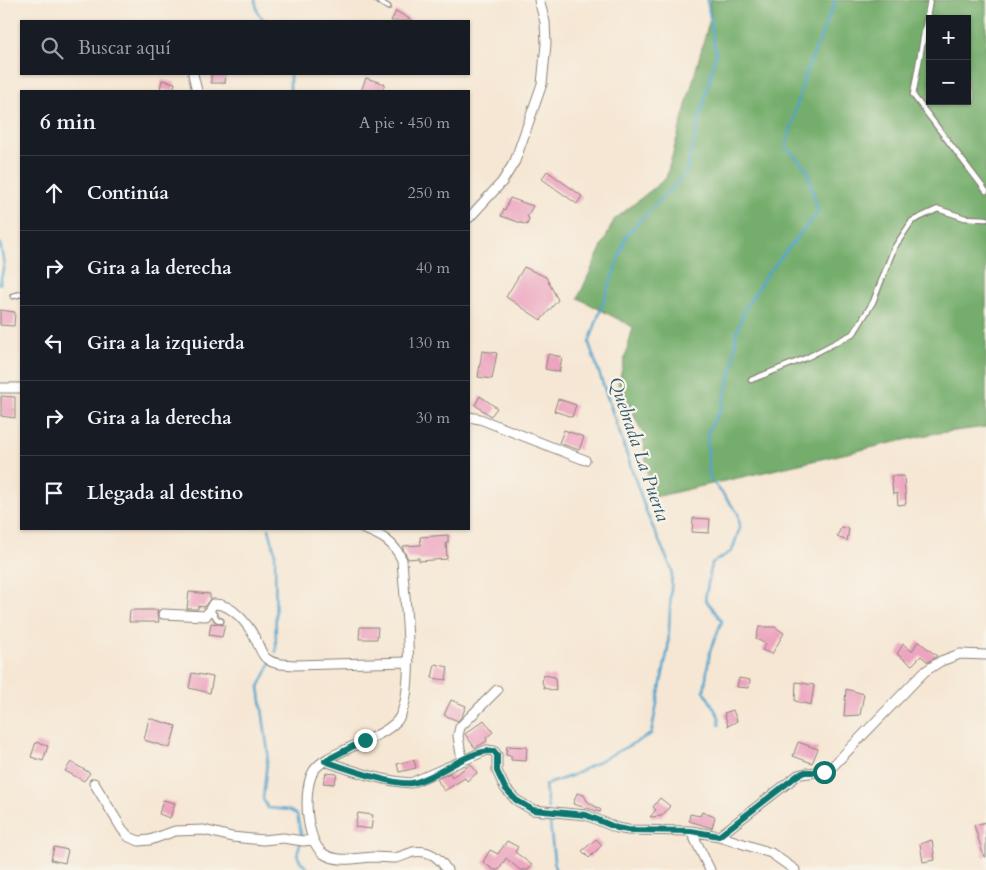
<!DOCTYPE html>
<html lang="es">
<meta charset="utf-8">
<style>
:root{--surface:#171b24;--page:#242831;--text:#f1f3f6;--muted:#9ea1a6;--line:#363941}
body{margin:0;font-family:Cardo,serif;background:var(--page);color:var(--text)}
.controls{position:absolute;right:15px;top:15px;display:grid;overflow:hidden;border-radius:0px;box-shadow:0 1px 4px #0004}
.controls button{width:45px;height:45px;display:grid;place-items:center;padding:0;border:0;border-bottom:1px solid var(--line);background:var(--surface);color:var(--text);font:25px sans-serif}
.stop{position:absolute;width:15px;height:15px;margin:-11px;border:4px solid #0f766e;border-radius:50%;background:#fff}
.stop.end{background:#0f766e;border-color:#fff;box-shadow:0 1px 5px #0008}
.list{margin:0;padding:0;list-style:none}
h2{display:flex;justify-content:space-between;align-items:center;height:65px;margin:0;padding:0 20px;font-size:21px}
h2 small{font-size:16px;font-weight:400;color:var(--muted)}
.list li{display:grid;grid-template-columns:32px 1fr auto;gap:15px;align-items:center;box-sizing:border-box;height:75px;padding:0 20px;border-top:1px solid var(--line)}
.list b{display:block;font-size:19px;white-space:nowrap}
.list em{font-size:16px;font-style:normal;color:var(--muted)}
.icon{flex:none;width:28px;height:28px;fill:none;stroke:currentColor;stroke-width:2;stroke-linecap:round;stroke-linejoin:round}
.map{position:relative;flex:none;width:986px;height:870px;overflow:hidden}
.search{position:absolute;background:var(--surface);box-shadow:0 1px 4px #0004;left:20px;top:20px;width:450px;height:55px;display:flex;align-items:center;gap:12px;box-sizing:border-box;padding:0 18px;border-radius:0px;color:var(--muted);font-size:19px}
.panel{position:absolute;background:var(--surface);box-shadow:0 1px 4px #0004;left:20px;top:90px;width:450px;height:440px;border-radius:0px}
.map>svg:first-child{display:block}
</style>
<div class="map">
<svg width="986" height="870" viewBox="0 0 986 870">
<rect width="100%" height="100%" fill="#f7f3e8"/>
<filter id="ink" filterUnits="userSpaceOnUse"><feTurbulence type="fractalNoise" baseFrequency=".02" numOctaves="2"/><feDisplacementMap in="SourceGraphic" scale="10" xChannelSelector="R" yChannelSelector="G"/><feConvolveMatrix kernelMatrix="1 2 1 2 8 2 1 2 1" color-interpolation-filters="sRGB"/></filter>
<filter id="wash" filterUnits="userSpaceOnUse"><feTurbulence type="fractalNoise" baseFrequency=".0096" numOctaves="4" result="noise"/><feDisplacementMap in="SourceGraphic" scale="20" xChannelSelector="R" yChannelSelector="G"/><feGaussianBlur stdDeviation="1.12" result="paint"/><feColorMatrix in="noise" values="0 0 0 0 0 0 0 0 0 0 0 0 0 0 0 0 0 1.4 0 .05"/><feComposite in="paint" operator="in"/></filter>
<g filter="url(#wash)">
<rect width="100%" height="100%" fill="#f6e7d4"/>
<!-- forest -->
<path fill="#74ad6c" stroke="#486444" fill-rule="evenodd" d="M709 0H986V427L931 434 650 498 643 434 618 384 633 327 578 298 614 220 666 178 711 15ZM930 19H967V101H930Z"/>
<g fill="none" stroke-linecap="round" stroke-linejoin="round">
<!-- stream -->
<path stroke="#51a4cc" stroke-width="2.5" d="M255 0 258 13 265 21
M290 74V91
M0 243 4 264 0 284
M269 529 275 552 276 652
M271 662 259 687 268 752 263 799 268 808 289 810 297 815 302 838
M719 725V717L704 691 710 651 722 621 705 599 712 563 732 551 740 527 738 513 709 477 707 433 721 409 734 362 736 334 745 309 765 277 818 212 807 169 786 147 805 75 836 0
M548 809 545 785 571 776 651 734 668 648 672 570 647 514 589 343 627 234 686 173 716 54 707 0
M549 814 555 870
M301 842C294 858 298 859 309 870"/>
</g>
<g id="blocks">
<!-- building -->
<path fill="#eda4bf" d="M396 11 413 21H391Z
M211 74H226L225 83H211Z
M366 78 385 84 382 91H361Z
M162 80 175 83 173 91 160 89Z
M547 171 582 196 577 204 542 179Z
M510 198 533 206 527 217 529 218 527 225 501 216 504 209 505 210Z
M524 267 546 277 558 300 541 320 506 297Z
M0 310 15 312 14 326 0 325Z
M482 351 497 353 492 379 478 377Z
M548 354 562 357 559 372 545 369Z
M1 396 15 397V418L1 416Z
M480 396 497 408 491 416 475 405Z
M558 399 576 405 572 417 554 411Z
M564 430 584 437 579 450 559 443Z
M891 476H904L906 504 898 505 897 493 893 494Z
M693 518 710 519 709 533 692 532Z
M841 527 849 529 847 541 837 537Z
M448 535V543H446L447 559 419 561V558L408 559 403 549V546L421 545 420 537Z
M189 592 210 594V599L204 607 198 606V609H187Z
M130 610H158L157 614 159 622H129Z
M211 623 225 625 222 637 209 635Z
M360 627H378L377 639H359Z
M759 627H775L784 633 772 654 762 650 766 644 756 639Z
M918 641 937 656 928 662 921 656 912 665 897 654 903 644 912 651Z
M435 664 448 667 446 680 432 678Z
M192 673 213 677 210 693 189 688Z
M544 675 555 677 556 691 544 688 542 681Z
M739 678 750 680 749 688 737 687Z
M796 682 814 685 811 705 795 701Z
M846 689 864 694 860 715 844 716Z
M451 700 466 706 462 716 458 721 444 715Z
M733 710 737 721 728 726 724 713Z
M149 718 176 726 170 748 144 740Z
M484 720 493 732 486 738 487 741 475 748 465 734Z
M36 742 48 746 43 761 31 757Z
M798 742 818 749 812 763 793 756Z
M507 746 527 747 526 761 511 760V756L506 755Z
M414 760 416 768 399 772 397 764Z
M71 762 90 773 84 781 65 771Z
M471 764 477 773 467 781 465 778 444 791 437 779 450 773 452 777Z
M326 773 337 774 334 784 323 783Z
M577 793 584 795 587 801 601 810 600 812 573 804Z
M660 798 670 806 662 816 650 817 656 810 653 807Z
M163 800 175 803 170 818 159 814Z
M702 812 715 817 712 828 689 821 690 814 700 816Z
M358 813 373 815 371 829 355 827Z
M986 822V857H984L974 825Z
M596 839 602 845 589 858 582 851Z
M932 840 935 860 923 862 920 844Z
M507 841 518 847 515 852 532 865 528 870H520L506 858 499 870H494L483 862 490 850 498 854Z
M54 847 68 850 65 863 51 860Z"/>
</g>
</g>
<g filter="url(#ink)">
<use href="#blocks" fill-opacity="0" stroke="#898278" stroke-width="1"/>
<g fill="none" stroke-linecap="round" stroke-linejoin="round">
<!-- lane casing -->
<g stroke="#898278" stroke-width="7">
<path id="lane" d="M377 0 388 7
M930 0 913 95 986 191
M13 296 21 294
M751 380 806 358 854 333 873 302 894 248 912 221 938 209 965 218 986 219
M211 610 217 619 221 621"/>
</g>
<!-- street casing -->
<g stroke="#898278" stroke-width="11">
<path id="street" d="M193 74 197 91
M469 218 502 182 515 161 542 84 546 44 545 22 539 0
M0 388H21
M469 417 480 419 585 460
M364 529C381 535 394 542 402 560 404 595 418 695 397 721 385 734 363 741 347 749 337 754 323 759 315 769 302 785 305 842 324 854 338 863 357 858 372 857 380 857 388 858 395 858 401 857 407 854 413 852 429 849 439 857 447 870
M163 614 206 616 213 604C232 603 248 624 256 640 259 646 262 656 267 659 275 665 284 664 294 665L409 662
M462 760 458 736 460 727 497 690
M325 761C353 771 382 781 411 783L487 750 494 751 497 755V771L505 788 516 800 533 810 586 815 617 828 628 830 691 831 719 836 771 853 795 870
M94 783 122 829 129 837 139 841 150 840 175 831 204 830 232 837 263 840 283 838 303 841 313 840
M691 831 710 870
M719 836 798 775C809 771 820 774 831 768L924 672 941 661 960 654 986 655"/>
</g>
<!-- lane -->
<use href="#lane" stroke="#fff" stroke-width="4.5"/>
<!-- street -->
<use href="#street" stroke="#fff" stroke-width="9"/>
</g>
</g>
<g fill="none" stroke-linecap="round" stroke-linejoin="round" filter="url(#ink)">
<!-- route -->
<path stroke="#0f766e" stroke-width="6" d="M365 740 325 761C342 767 395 786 412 783 438 778 468 749 494 751L497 755V771L505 788 516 800 533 810 586 815 617 828 628 830 691 831 719 836 798 775 805 772H824"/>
</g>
<g text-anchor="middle" stroke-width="4.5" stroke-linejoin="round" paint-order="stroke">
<!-- water labels -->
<g font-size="19" font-style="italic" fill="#34596b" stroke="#f7f3e8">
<text transform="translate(640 449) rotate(71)" y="7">Quebrada La Puerta</text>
</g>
</g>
</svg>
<div class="controls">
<button>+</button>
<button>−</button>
</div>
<div class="stop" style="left:824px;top:772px"></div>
<div class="stop end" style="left:365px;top:740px"></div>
<div class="search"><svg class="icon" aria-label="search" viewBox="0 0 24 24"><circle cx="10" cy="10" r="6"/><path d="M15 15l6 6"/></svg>Buscar aquí</div>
<section class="panel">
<h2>6 min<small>A pie · 450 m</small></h2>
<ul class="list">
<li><svg class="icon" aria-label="ahead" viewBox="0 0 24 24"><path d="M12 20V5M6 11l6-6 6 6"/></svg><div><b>Continúa</b></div><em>250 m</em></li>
<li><svg class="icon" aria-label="right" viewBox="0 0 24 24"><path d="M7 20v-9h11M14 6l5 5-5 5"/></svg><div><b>Gira a la derecha</b></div><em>40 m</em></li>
<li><svg class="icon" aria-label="left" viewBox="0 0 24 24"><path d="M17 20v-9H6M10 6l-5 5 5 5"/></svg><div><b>Gira a la izquierda</b></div><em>130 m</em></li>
<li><svg class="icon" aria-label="right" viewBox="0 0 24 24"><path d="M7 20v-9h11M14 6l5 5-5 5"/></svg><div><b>Gira a la derecha</b></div><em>30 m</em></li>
<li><svg class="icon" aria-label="arrive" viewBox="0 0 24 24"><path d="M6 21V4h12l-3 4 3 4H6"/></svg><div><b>Llegada al destino</b></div></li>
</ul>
</section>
</div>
